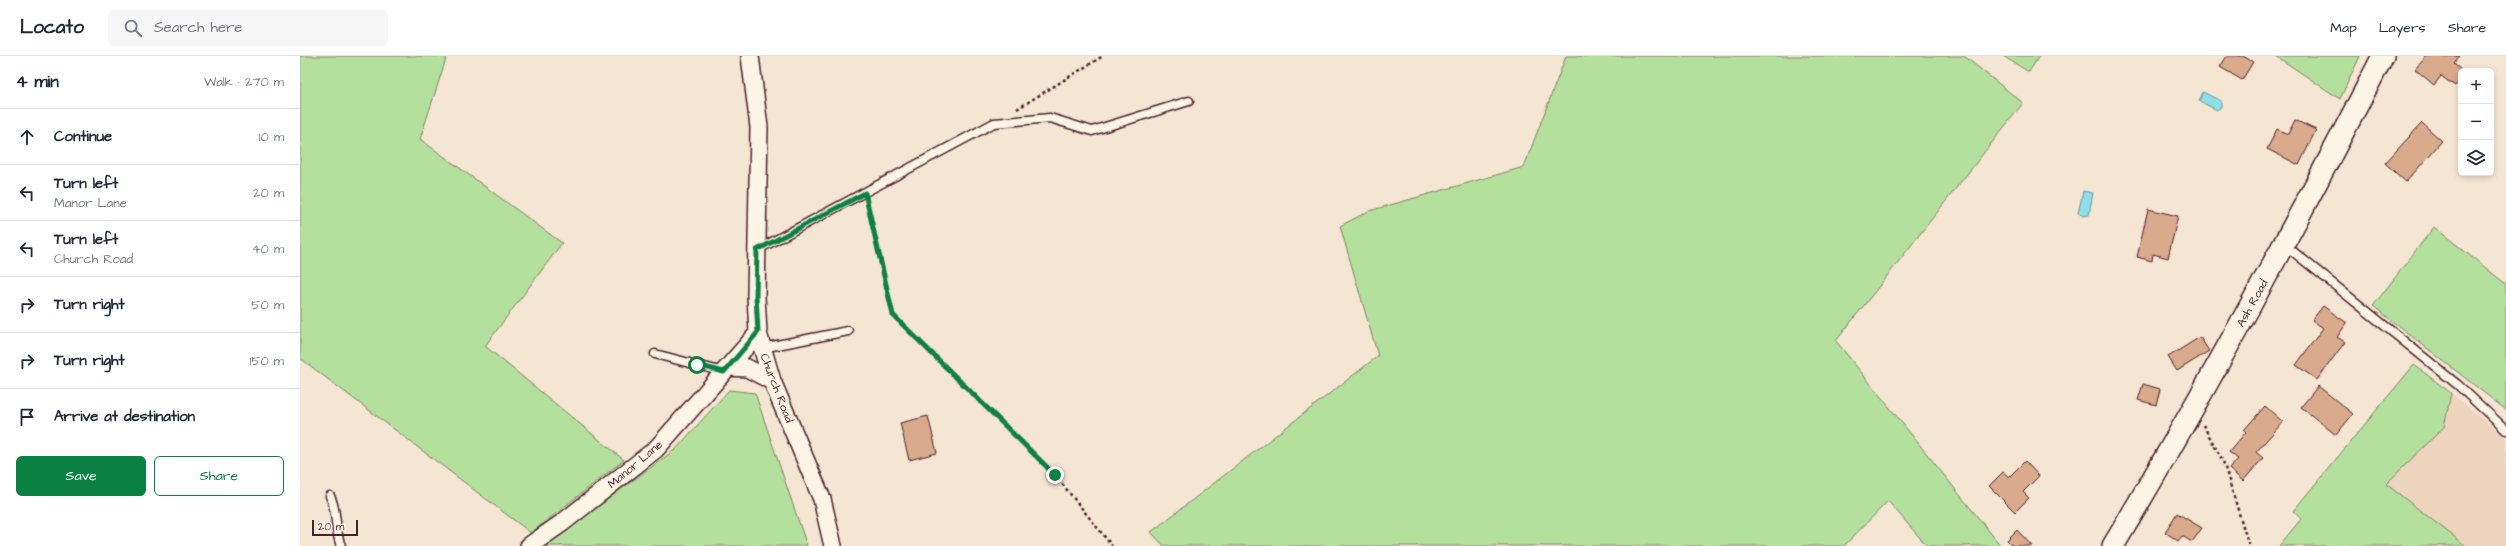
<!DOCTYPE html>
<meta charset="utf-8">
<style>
:root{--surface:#fff;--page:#f6f6f7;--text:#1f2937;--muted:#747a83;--line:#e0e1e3;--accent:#0b8043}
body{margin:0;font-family:"Architects Daughter",sans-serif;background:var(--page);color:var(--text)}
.controls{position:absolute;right:12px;top:12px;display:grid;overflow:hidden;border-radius:6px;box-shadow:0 2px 6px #0003}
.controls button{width:36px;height:36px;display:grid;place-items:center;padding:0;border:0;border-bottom:1px solid var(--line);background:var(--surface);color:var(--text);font:20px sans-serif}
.scale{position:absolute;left:12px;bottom:10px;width:46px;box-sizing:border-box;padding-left:4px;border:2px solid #4a1f2b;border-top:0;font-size:11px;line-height:14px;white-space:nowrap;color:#4a1f2b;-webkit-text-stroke:3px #fcf5e5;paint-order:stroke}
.stop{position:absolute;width:12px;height:12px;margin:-9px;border:3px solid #0b8043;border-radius:50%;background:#fff}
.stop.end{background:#0b8043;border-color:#fff;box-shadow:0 1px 4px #0008}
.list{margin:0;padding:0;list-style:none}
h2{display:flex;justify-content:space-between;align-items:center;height:52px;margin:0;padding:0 16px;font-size:17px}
h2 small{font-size:13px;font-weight:400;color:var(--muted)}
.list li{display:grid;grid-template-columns:26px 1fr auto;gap:12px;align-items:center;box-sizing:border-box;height:56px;padding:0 16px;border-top:1px solid var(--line)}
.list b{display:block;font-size:15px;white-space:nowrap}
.list p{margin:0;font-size:13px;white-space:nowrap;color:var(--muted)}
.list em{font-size:13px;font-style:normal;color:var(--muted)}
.actions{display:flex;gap:8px;padding:12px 16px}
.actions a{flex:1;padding:9px 0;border:1px solid var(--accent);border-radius:6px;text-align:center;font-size:14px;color:var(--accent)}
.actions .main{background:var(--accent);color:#fff}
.icon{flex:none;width:22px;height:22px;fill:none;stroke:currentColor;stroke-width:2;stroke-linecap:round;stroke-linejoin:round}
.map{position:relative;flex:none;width:2206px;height:490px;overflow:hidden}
header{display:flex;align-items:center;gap:24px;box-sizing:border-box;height:56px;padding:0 20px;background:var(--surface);border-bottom:1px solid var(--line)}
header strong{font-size:19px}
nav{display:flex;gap:22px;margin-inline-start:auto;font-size:14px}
.search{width:280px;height:36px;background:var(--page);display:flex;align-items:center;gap:10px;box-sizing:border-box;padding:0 14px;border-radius:6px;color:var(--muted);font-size:15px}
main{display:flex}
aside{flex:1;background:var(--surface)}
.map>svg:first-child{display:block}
</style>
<header>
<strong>Locato</strong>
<div class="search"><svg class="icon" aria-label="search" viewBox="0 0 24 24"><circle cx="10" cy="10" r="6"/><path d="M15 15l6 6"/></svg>Search here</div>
<nav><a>Map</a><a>Layers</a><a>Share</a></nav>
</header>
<main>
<aside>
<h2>4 min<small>Walk · 270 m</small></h2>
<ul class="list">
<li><svg class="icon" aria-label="ahead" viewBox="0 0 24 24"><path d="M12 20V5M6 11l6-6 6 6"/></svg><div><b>Continue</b></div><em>10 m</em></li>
<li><svg class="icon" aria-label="left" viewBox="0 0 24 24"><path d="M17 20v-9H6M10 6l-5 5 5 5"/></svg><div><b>Turn left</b><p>Manor Lane</p></div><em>20 m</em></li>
<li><svg class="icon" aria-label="left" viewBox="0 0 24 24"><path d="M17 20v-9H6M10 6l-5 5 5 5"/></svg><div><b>Turn left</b><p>Church Road</p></div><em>40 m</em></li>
<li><svg class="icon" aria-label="right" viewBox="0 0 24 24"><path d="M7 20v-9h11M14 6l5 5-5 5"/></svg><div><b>Turn right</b></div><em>50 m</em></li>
<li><svg class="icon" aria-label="right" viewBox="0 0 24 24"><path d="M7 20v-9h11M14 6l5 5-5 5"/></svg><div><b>Turn right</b></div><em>150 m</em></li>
<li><svg class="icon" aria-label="arrive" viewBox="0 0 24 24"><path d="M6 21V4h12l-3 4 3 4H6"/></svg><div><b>Arrive at destination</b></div></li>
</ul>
<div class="actions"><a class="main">Save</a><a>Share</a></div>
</aside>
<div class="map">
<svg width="2206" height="490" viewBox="0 0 2206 490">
<rect width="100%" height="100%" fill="#f5e6d3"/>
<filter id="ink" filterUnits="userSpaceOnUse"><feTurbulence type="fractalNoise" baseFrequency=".025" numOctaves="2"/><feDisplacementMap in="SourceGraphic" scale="8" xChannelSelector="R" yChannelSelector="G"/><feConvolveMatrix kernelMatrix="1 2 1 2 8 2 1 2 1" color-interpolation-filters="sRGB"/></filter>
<g filter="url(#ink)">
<!-- built -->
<path fill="#edd4be" d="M2151 337 2206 382V490H2166L2086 428 2144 371Z"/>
<!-- green -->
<path fill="#b4e09e" stroke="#7f8064" d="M0 0H147L120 83 262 187 185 290 324 404 231 477 0 302Z
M1266 0H1664L1723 47 1536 285 1701 490H1627L1588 445 1544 490H864L851 476 1078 300 1040 170 1069 155 1224 111Z
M1703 0H1739L1729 16Z
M1976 0H2060L2040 43Z
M2134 171 2206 228V354L2073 250Z
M2114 309 2151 337 2144 371 2086 428 2166 490H1979L2001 463 1993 455Z
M429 334 455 337 507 490H243L376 393Z"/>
<!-- water -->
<path fill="#8edfe7" stroke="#73929c" d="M1903 36 1921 45V51L1917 54 1899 45Z
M1783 135 1793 137 1789 159 1783 160 1778 157Z"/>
<!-- building -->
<path fill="#daaa8c" stroke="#4a1f2b" d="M1927 0H1943L1953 6 1942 24 1920 11Z
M2127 0H2160L2154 8 2161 14V23L2155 30 2141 20 2134 29 2115 13Z
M1995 64 2016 74 1999 109 1967 93 1977 73 1988 78Z
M2122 67 2142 85 2106 126 2085 107Z
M1848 153 1878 160 1868 202 1853 198 1852 205 1837 201Z
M2023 250 2047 267 2037 281 2045 286 2017 324 1996 309 2023 272 2012 264Z
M1900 281 1909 295 1877 315 1868 301Z
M1843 328 1860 333 1856 349 1838 344Z
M2018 330 2053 358 2036 379 2001 351Z
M1965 350 1983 366 1956 396 1963 402 1943 425 1929 413 1938 403 1929 396 1946 376 1944 374Z
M628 360 637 397 609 404 600 367Z
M1725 405 1739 420 1723 436 1729 442 1715 456 1689 430 1703 416 1709 421Z
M1877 457 1902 472 1892 486 1882 480 1878 485 1865 476Z
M1717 474 1732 490H1713L1707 484Z"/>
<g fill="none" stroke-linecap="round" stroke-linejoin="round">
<!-- service casing -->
<g stroke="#4a1f2b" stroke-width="11">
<path id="service" d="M1985 189 2158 329 2206 374
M457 194 694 67 750 62 792 75 889 45
M462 292 548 275
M355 298 424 316
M30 440C38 456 34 472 41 490"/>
</g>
<!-- minor casing -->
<g stroke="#4a1f2b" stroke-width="20">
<path id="minor" d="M450 0 459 71 456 240 458 277 472 325 522 443 533 490
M428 311 447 312 472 325
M229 490 262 467 356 393 458 277"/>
</g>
<!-- tertiary casing -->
<g stroke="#4a1f2b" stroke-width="24">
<path id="tertiary" d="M1813 490C1909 330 1997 166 2083 0"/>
</g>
<!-- path -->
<path stroke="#4a1f2b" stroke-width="2.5" stroke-dasharray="3 3" stroke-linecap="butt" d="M717 53 803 0
M567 147 593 259 755 419 812 490
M1903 369 1923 405 1949 490"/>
<!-- service -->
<use href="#service" stroke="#fcf5e5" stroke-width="8"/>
<!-- minor -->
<use href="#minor" stroke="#fcf5e5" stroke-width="17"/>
<!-- tertiary -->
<use href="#tertiary" stroke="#fcf5e5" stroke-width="21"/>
</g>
</g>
<g fill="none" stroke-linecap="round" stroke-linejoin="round" filter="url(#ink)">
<!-- route -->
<path stroke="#0b8043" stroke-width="5" d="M397 309 424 316 458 276 456 240 457 194 565 137 593 259 755 419"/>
</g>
<g text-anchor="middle" stroke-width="3.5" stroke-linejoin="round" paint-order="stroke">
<!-- street labels -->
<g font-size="12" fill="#4a1f2b" stroke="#fcf5e5">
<text transform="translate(1952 247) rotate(-61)" y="4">Ash Road</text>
<text transform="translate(477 332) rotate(69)" y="4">Church Road</text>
<text transform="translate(335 408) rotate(-40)" y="4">Manor Lane</text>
</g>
</g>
</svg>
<div class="controls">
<button>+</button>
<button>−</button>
<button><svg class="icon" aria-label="layers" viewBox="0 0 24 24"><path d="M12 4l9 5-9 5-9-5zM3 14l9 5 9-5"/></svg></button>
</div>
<div class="scale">20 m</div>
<div class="stop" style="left:397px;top:309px"></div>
<div class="stop end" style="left:755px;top:419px"></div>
</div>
</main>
